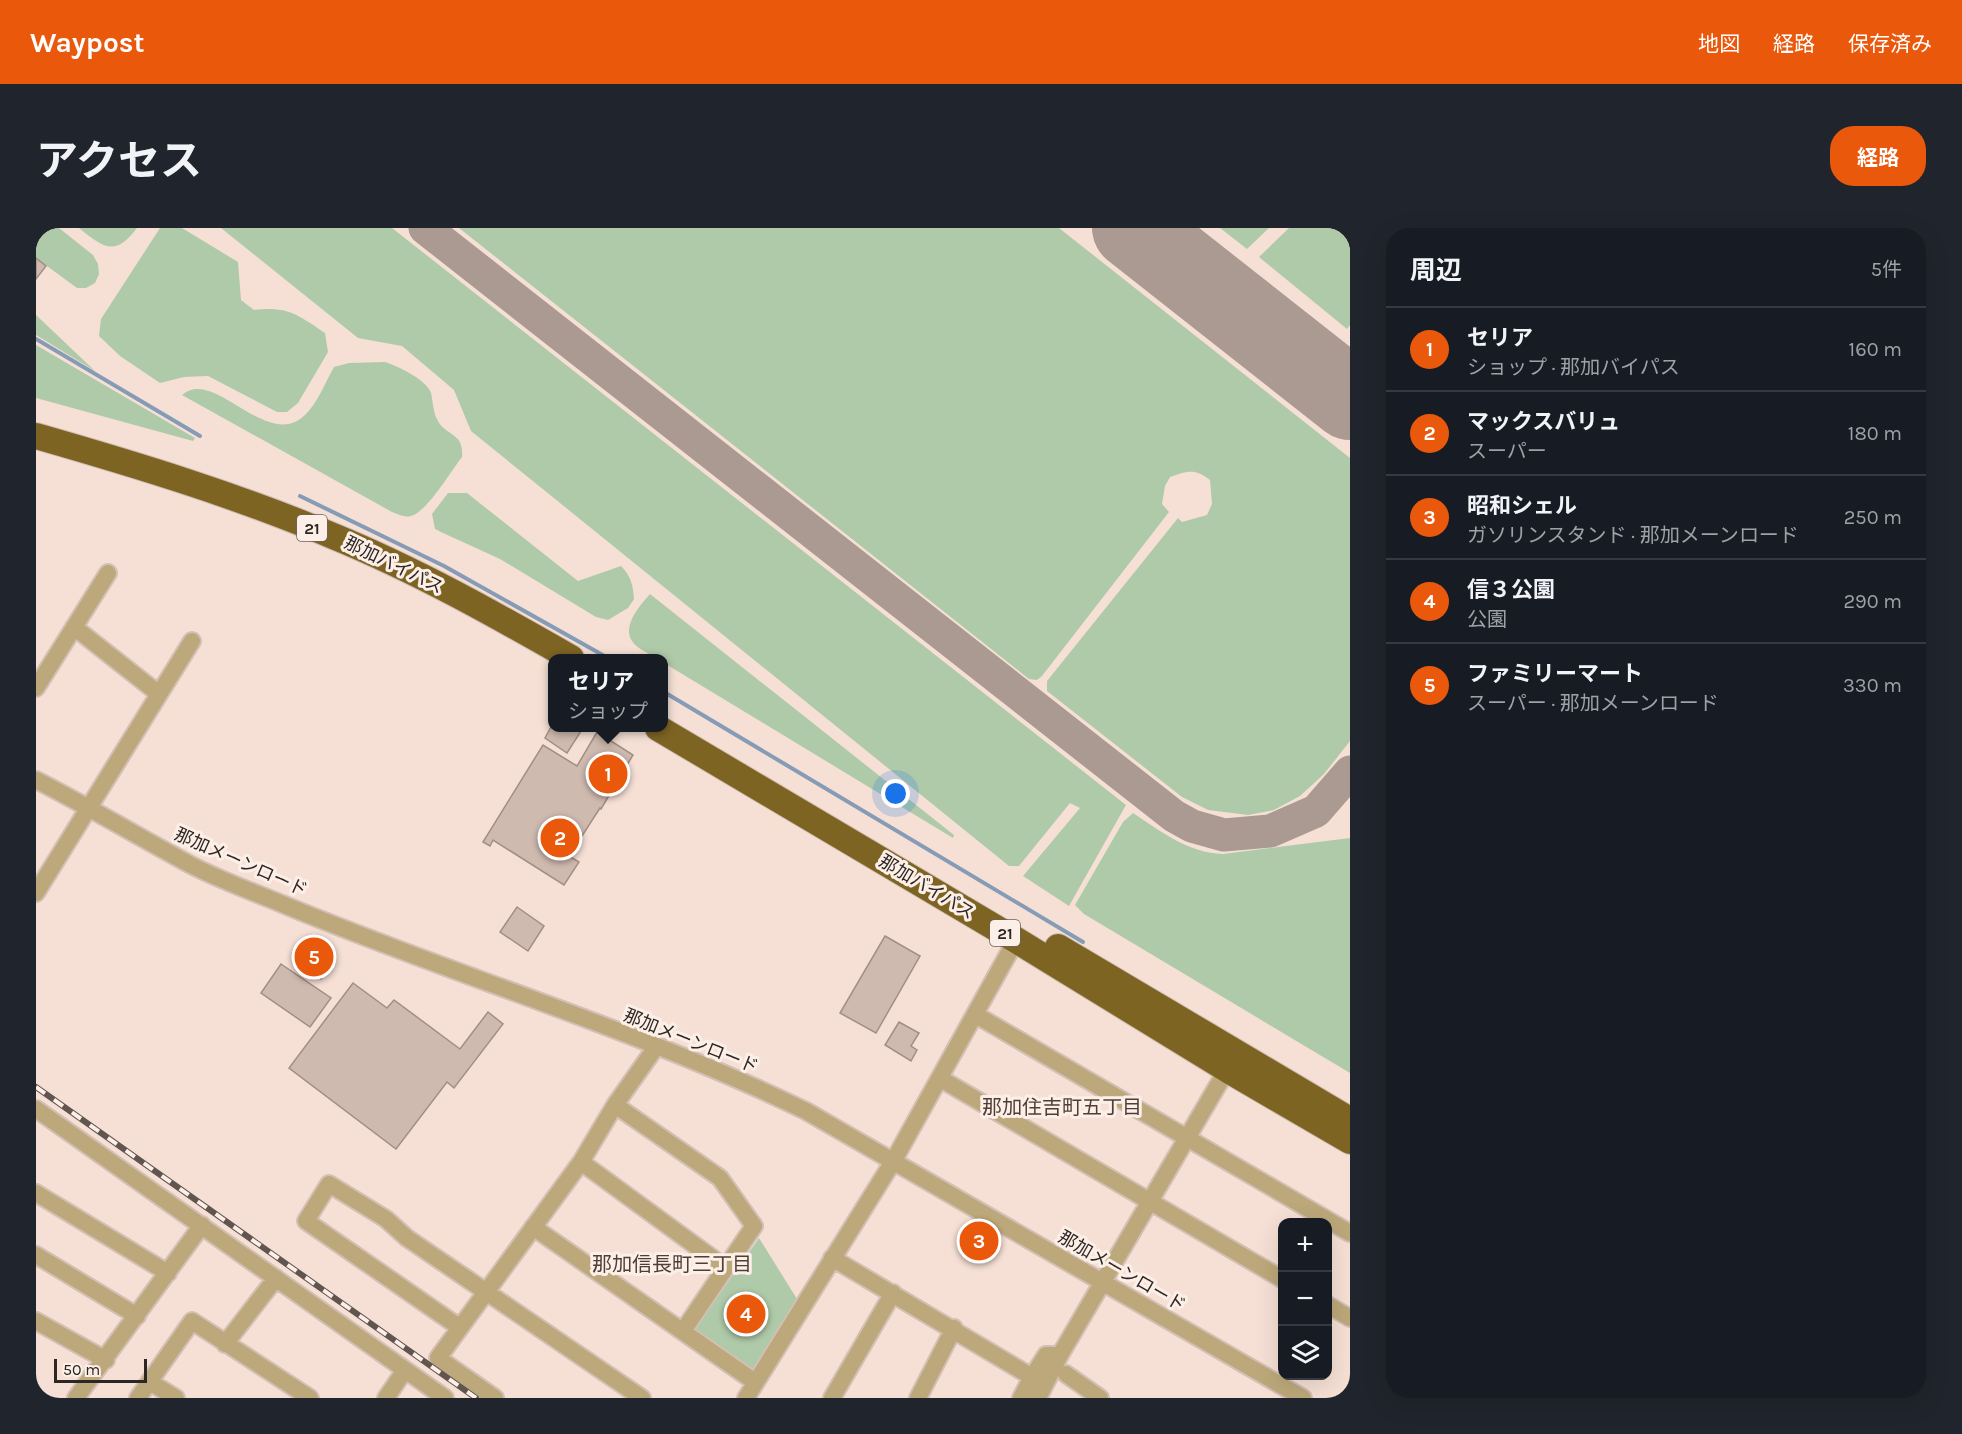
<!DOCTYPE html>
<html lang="ja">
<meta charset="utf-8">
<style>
:root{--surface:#171b24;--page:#20242c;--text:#f1f3f6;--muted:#9ea1a6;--line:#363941;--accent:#ea580c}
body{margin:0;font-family:Karla,"Noto Sans JP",sans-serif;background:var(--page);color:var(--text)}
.controls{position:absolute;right:18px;bottom:18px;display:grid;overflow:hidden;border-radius:12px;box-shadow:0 6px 24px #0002}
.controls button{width:54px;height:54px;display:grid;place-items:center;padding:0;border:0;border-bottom:2px solid var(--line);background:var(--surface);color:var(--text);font:30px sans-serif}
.scale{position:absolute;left:18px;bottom:15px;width:93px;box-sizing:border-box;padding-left:6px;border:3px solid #2e2622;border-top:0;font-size:16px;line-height:21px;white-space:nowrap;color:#2e2622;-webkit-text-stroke:4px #fcefe8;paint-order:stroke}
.you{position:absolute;left:860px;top:566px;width:21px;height:21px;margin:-15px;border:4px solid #fff;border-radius:50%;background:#1a73e8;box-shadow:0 0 0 9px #1a73e833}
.badge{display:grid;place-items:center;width:39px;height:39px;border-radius:50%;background:var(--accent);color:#fff;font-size:20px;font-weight:700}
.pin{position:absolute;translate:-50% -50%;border:3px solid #fff;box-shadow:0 2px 6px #0006}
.popup{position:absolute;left:512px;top:426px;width:120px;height:78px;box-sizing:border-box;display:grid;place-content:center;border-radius:12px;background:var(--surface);filter:drop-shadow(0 2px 4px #0005);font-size:20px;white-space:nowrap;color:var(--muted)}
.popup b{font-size:22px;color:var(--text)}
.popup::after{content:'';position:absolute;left:50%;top:100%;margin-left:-12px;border:12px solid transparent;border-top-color:var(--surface)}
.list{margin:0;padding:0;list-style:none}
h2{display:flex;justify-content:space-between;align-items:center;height:78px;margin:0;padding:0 24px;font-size:26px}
h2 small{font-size:20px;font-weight:400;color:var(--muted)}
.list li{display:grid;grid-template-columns:39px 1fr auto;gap:18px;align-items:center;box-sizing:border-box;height:84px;padding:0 24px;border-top:2px solid var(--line)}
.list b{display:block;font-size:22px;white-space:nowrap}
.list p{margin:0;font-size:20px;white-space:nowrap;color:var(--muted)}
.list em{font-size:20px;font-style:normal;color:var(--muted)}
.icon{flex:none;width:33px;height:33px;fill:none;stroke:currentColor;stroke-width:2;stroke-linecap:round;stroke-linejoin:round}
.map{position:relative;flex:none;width:1314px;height:1170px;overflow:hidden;border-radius:24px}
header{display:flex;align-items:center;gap:36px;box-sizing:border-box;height:84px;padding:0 30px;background:var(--accent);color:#fff}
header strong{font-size:28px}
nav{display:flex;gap:33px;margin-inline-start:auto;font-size:21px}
.intro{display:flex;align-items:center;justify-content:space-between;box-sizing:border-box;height:144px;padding:0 36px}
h1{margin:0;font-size:42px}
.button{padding:15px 27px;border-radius:24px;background:var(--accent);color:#fff;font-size:21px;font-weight:700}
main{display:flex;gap:36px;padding:0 36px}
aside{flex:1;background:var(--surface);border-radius:24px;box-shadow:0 6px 24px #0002}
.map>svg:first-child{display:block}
</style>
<header>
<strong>Waypost</strong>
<nav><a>地図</a><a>経路</a><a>保存済み</a></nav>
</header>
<div class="intro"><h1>アクセス</h1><a class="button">経路</a></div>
<main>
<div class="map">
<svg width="1314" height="1170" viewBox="0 0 1314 1170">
<rect width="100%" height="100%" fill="#f6e0d5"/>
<!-- green -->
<path fill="#afcaa9" d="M0 0H23L57 27 62 36 63 46 59 55 50 60H41L0 30Z
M43 0H101C79 29 68 20 43 0Z
M124 0H146L202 34 205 72 218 82C252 78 262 87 289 105L292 124 262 175 251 184H241L172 148 148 149 124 155 84 128 63 108 65 91Z
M185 0H356L1090 577 1033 678 987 648 1044 580 1034 575 983 638H973L435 203 418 162 366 118 322 110Z
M423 0H1023L1314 230V513L1288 546 1264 568 1238 582 1212 587 1172 582 1146 569 1011 463V453L1142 290 1146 294 1171 287 1176 276 1174 252C1159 240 1151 243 1134 249L1129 258 1126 276 1133 284 1006 448 1001 452 993 451Z
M1184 0H1233L1211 21Z
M1253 0H1314V97L1311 101 1223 29Z
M0 87 59 143 0 107Z
M0 117 159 210 157 213 0 170Z
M349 134C362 138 391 152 395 165 397 173 397 185 402 193 411 209 428 204 426 229 415 243 391 284 375 288 369 290 362 286 356 284L146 167C178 138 231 224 269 187 281 176 290 153 298 139L313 135Z
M412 265H431L542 353 585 338C595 348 597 357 598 371L592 380 572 392 560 389 464 331 407 305 399 301 396 286Z
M614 366 918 607 917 610 628 435V430C619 430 613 426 606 422 579 406 600 382 614 366Z
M1097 585C1126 604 1152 625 1187 626L1314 610V845L1048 686 1039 677 1087 594Z
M723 1010 761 1071 717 1141 659 1101Z"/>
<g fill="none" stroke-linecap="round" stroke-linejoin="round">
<!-- stream -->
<path stroke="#859bb6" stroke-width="4" d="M0 111 164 208
M264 268 408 338 572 430
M628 464 1047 714"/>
<!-- taxiway -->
<path stroke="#ab9a92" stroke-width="33" d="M389 0 1138 588 1156 598 1188 607 1234 603 1280 583 1314 544"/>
<!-- runway -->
<path stroke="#ab9a92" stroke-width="82" d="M1097 0 1314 171"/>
</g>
<!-- building -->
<path fill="#cfbaaf" stroke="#a28e84" stroke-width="1.5" d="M0 30 10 38 0 51Z
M516 497V500H547L531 525 509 510Z
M561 504 597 527 565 581 564 580 533 628 543 634 528 657 457 612 454 618 447 614 507 517 541 538Z
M481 679 508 698 492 723 464 704Z
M849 708 884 728 840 805 804 785Z
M274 720 296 736 285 751 263 735Z
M245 736 295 770 274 799 225 765Z
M317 755 351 780 358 772 424 821 452 784 467 796 418 860 411 854 360 921 253 840Z
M863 794 883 805 875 818 881 822 875 833 849 817Z"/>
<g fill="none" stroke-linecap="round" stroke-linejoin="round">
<!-- minor casing -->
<g stroke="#d2bfb5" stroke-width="20">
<path id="minor" d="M38 399 123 466
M0 460 72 345
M0 552C53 579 103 609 155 637 186 653 220 665 251 678 423 749 603 802 770 883L1267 1170
M0 665 156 413
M940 787 1314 1005
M905 851 1246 1051
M579 877 684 950 718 998 647 1103
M0 881 409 1170
M545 934 690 1040
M0 965 132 1045
M497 999 719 1154
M0 1027 101 1088
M796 1030 996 1149 1010 1127H1024
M1292 1077 1314 1090
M0 1093 70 1132
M423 1099 270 993 293 956 350 991 371 1010 606 1170
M189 1116 240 1050
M1030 1146 1064 1170
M114 1154 140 1170
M40 1170 166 997
M102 1170 156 1093 274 1170
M350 1170 369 1142
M459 1170 402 1130 545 934 579 877 620 819
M710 1170 858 932 980 712
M796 1170 857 1065
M882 1170 918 1100
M985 1170 996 1149
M1002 1170 1024 1127 1196 833"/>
</g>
<!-- highway casing -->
<g stroke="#d2bfb5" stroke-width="28">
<path id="highway" d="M0 208C101 237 200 267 297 308 380 342 458 386 535 430
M622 500 980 712 1192 842 1314 913
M1022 719 1314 892"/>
</g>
<!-- minor -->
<use href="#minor" stroke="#bca87a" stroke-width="16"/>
<!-- highway -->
<use href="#highway" stroke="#7d6423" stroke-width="26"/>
<!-- rail casing -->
<g stroke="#60554f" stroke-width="6">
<path id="rail" d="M0 859 440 1170"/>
</g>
<!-- rail -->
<use href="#rail" stroke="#fcefe8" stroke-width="4" stroke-dasharray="11" stroke-linecap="butt"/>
</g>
<g text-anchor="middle" stroke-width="6" stroke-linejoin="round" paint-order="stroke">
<!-- shield labels -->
<g fill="#fcefe8" stroke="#6c625d" stroke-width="1.5">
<rect x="261" y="287" width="30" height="26" rx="4.5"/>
<rect x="954" y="692" width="30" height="26" rx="4.5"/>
</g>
<g font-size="16" font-weight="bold" fill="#2e2622">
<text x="276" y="306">21</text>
<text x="969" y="711">21</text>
</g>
<!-- street labels -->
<g font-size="18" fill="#2e2622" stroke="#fcefe8">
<text transform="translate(358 337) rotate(26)" y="6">那加バイパス</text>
<text transform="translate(205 634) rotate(24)" y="6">那加メーンロード</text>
<text transform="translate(891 659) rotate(31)" y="6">那加バイパス</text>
<text transform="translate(655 813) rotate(22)" y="6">那加メーンロード</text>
<text transform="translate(1086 1043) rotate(30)" y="6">那加メーンロード</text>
</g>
<!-- neighbourhood labels -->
<g font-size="20" fill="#4f3e35" stroke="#fcefe8">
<text x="1026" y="886">那加住吉町五丁目</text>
<text x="636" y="1043">那加信長町三丁目</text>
</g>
</g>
</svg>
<div class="controls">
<button>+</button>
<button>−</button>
<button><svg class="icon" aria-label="layers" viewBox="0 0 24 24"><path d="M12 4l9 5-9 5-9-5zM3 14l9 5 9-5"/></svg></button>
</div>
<div class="scale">50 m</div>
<div class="you"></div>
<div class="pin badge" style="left:572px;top:546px">1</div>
<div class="popup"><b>セリア</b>ショップ</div>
<div class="pin badge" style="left:524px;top:610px">2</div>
<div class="pin badge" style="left:943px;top:1013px">3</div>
<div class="pin badge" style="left:710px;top:1086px">4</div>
<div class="pin badge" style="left:278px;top:729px">5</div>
</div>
<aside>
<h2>周辺<small>5件</small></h2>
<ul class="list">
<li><span class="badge">1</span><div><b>セリア</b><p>ショップ · 那加バイパス</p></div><em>160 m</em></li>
<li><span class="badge">2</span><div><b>マックスバリュ</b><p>スーパー</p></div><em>180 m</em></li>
<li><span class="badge">3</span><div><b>昭和シェル</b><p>ガソリンスタンド · 那加メーンロード</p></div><em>250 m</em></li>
<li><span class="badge">4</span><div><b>信３公園</b><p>公園</p></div><em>290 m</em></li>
<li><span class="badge">5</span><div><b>ファミリーマート</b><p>スーパー · 那加メーンロード</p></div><em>330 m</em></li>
</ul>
</aside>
</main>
